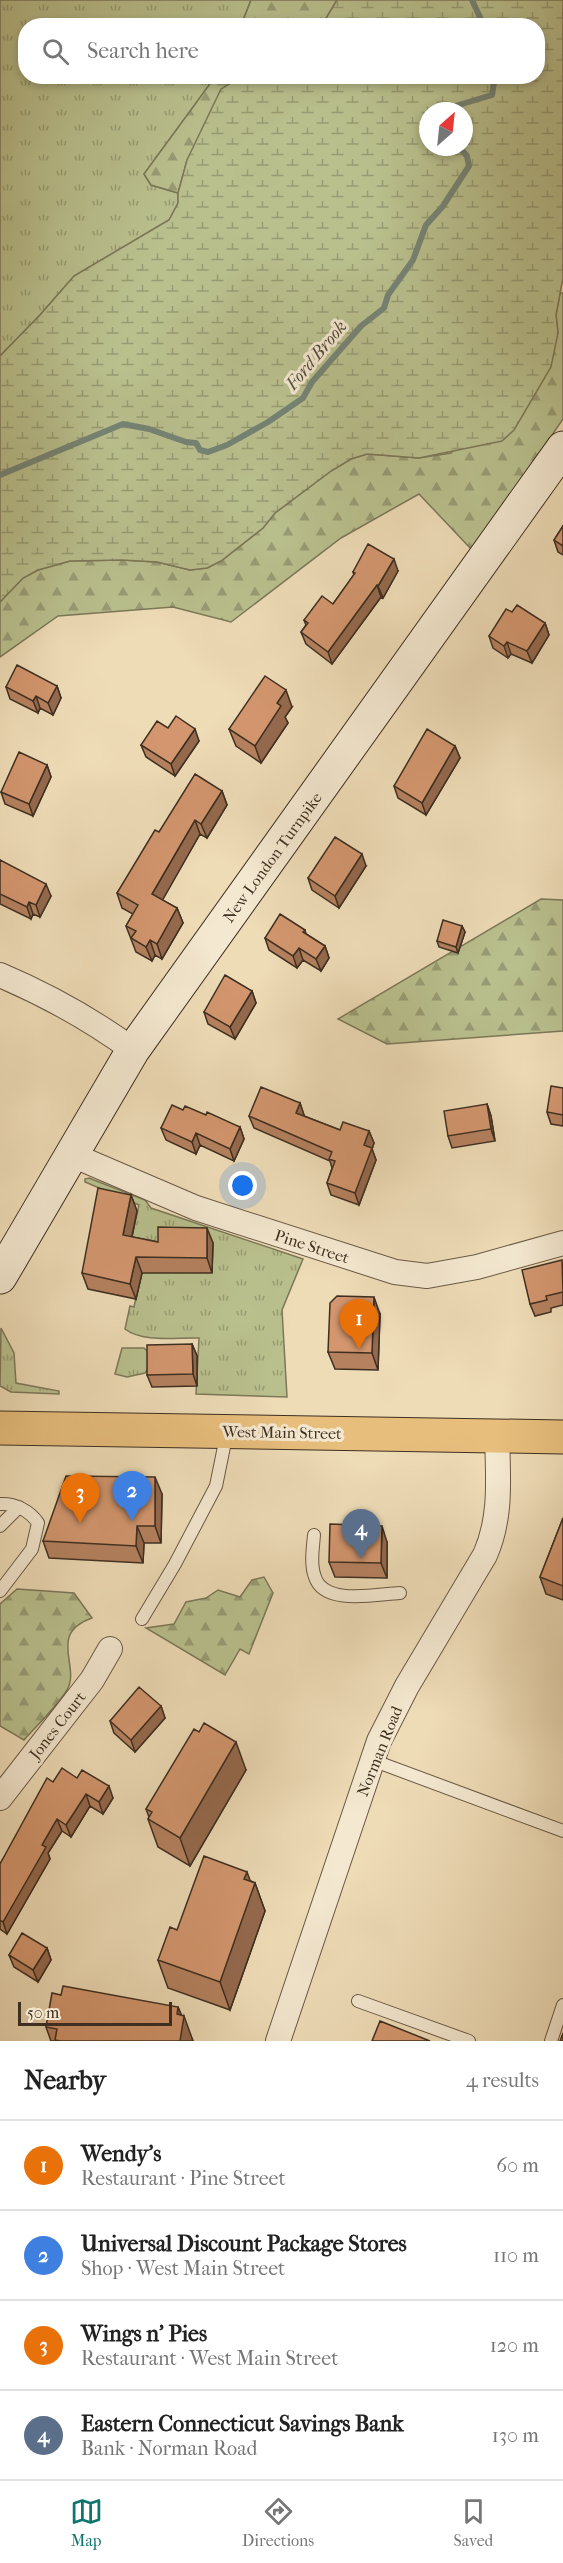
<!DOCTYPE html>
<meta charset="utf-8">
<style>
:root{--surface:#fff;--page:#f6f6f6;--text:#222;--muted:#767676;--line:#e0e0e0;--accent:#0f766e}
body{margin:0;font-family:"IM FELL French Canon",serif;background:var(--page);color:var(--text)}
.compass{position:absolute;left:419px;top:102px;width:54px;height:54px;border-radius:50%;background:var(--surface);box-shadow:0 3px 9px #0003;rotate:27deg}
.scale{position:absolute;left:18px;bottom:15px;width:154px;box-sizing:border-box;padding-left:6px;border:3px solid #3e2f21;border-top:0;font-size:16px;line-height:21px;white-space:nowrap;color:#3e2f21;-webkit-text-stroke:4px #f4e8d0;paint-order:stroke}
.you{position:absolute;left:243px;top:1186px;width:21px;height:21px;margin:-15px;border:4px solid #fff;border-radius:50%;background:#1a73e8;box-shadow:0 0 0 9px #1a73e833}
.badge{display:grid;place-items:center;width:39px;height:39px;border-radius:50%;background:var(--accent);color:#fff;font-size:20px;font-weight:700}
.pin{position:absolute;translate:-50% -50px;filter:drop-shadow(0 2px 3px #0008)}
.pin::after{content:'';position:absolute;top:32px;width:21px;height:18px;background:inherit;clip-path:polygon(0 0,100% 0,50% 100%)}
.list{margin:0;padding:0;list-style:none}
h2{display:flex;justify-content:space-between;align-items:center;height:78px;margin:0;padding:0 24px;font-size:26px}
h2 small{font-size:20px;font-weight:400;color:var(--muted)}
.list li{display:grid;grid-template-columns:39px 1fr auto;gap:18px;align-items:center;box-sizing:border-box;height:90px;padding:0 24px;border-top:2px solid var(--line)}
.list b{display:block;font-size:22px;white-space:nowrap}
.list p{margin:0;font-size:20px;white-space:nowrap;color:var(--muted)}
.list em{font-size:20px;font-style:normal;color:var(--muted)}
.icon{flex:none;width:33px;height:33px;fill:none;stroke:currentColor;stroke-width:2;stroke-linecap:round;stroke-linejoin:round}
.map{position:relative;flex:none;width:563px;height:2041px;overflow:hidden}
.search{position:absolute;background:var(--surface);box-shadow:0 3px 9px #0003;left:18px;right:18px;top:18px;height:66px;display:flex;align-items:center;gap:15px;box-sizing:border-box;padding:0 21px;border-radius:24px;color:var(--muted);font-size:22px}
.sheet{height:438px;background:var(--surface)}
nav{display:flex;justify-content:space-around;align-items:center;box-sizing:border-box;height:84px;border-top:2px solid var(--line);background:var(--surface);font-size:16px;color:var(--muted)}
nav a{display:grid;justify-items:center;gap:3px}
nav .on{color:var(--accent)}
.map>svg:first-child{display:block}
</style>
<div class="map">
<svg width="563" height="2041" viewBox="0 0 563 2041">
<defs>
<pattern id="grass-tufts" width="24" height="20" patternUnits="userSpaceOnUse" patternTransform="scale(1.5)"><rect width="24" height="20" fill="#b9c08e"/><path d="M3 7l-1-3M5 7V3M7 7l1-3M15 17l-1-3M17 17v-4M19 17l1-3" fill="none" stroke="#989c74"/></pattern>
<pattern id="forest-firs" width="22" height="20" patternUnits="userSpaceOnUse" patternTransform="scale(1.5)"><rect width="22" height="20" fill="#b9c08e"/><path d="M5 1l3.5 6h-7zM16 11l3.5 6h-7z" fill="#989c74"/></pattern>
<pattern id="wetland-marsh" width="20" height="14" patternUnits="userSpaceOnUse" patternTransform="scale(1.5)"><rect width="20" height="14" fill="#b9c08e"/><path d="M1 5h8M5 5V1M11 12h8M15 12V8" fill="none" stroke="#989c74"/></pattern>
</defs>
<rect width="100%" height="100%" fill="#eedcb7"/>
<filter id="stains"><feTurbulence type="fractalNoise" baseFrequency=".00333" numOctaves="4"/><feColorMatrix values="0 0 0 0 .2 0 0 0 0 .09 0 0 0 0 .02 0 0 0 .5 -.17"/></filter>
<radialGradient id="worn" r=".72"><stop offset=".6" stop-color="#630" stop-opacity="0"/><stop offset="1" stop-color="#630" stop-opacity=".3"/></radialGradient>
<!-- grass -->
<path fill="url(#grass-tufts)" stroke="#7c7858" stroke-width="1.5" d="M0 0H251L241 25 26 26V76L215 77 144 174 151 185 178 193V203L169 220 74 276 40 315 0 356Z
M89 1178 145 1200 151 1208 303 1259 282 1310 287 1397 196 1394 199 1338C177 1337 143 1343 125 1329L130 1306 134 1307 142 1270 129 1250 139 1205 85 1182V1179Z
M1 1328 14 1353 16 1383 59 1391V1394L11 1392 0 1386Z
M122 1348H144L148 1352V1369L145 1373 127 1377 115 1374Z"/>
<!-- forest -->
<path fill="url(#forest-firs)" stroke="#7c7858" stroke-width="1.5" d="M251 0H337L322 25 241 26Z
M215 77H242L187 160 178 193 151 185 144 174Z
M560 293H563V419L473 551 419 494 341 538 231 622 173 607 58 616 0 657V602L23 578 38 570 70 561 122 560 157 562 190 570 207 568 221 561 263 528 275 513 331 471 351 459 367 454 419 458 451 453 558 333 556 315Z
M541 899 563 900V1031L387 1044 338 1019Z
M264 1577 273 1593 249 1654 240 1649 225 1675 146 1628 174 1624 186 1602 206 1598 218 1590 240 1597 252 1580Z
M17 1589 74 1593 92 1618C47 1634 81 1666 67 1690 56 1708 38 1724 24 1740L0 1726V1604Z"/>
<!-- wetland -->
<path fill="url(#wetland-marsh)" stroke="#7c7858" stroke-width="1.5" fill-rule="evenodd" d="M337 0H563V278L556 315 558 333 551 367 514 430 502 441 419 458 367 454 351 459 331 471 275 513 263 528 221 561 207 568 190 570 157 562 122 560 70 561 38 570 23 578 0 602V356L40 315 74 276 169 220 178 203V193L187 160 221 89 242 76H538V26L322 25ZM428 111H464V147H428Z"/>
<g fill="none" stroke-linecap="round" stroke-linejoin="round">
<!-- stream -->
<path stroke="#758475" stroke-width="6" d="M472 0 484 26
M448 111 452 107 492 95 495 76
M0 475 123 424 149 429 186 442 196 443 200 450 208 452 227 445 268 422 303 398 312 382 361 326 384 308 388 295 413 260 426 225 443 206 469 166 467 156 459 147"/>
<!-- lane casing -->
<g stroke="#6a5a46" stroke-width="14">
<path id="lane" d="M0 1504C15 1503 30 1511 38 1523L32 1549 0 1591
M0 1526 19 1507
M314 1535C313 1548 310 1564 315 1577 324 1606 377 1594 400 1593
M142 1619 175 1564 216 1486 227 1432
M372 1760 563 1831
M358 2001 469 2041
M551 2041 563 2005"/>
</g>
<!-- street casing -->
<g stroke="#6a5a46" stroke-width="26">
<path id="street" d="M0 975C47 995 92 1020 133 1050
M70 1154 196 1208 395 1272 427 1276 477 1267 563 1243
M0 1798 92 1680 110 1649
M278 2041 379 1741 407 1686 485 1555C502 1517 498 1477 497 1436"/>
</g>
<!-- secondary casing -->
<g stroke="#3e2f21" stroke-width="35">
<path id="secondary" d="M0 1277 133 1050 563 448"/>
</g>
<!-- primary casing -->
<g stroke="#3e2f21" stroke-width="35">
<path id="primary" d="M0 1428 563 1437"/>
</g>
<!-- lane -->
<use href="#lane" stroke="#f4e8d0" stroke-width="12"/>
<!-- street -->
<use href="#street" stroke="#f4e8d0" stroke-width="24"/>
<!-- secondary -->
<use href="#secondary" stroke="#f4e8d0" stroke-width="33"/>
<!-- primary -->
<use href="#primary" stroke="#e7be7c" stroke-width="33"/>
</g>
<!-- wall -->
<path fill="#b5815f" stroke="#3e2f21" stroke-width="1.5" d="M563 526V555L558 552 554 540Z
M398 571 383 598 381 597 332 664 306 644 301 632 306 625 304 620 333 604 354 575 353 572Z
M512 612 545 623 549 635 532 663 511 654 508 658 493 648 489 636Z
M57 686 61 698 53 715 40 708 38 713 10 699 6 687Z
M292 707 285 717 288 723 261 763 236 746 229 729Z
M168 728 199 741 175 776 146 757 141 745Z
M455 746 460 758 426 815 398 798 394 786Z
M47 765 51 777 33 816 5 804 1 792Z
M222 791 227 805 207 838 200 834 162 900 177 908 183 923 162 959 155 955 152 961 136 952 126 926 133 914 122 908 117 893 159 832Z
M0 860 51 896 40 917 33 914 31 919 0 904Z
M366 866 339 908 312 890 308 878Z
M462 926 465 932 458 953 439 947 437 941Z
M305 930 306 934 325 946 329 958 321 971 303 960 297 968 269 950 265 938Z
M252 991 256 1003 235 1039 208 1024 204 1012Z
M563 1088V1126L551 1124 547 1112Z
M300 1103 304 1115V1116L340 1130 369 1131 374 1143 372 1149 376 1160 359 1205 331 1195 327 1183 332 1168 330 1161 254 1128 249 1116Z
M487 1104 491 1116 495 1141 452 1148 448 1136Z
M183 1110 206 1115 240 1127 244 1139 234 1161 200 1145 196 1154 166 1140 161 1128Z
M131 1195 137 1211 132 1237 158 1242 213 1243 212 1273H142L136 1299 88 1289 82 1273Z
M563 1263V1305L551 1308V1312L535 1316 530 1304Z
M380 1314 378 1370 335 1369 328 1352Z
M192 1344 197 1356V1386L152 1387 147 1375Z
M162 1494 161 1543H144L143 1563 49 1558 43 1541Z
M563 1518V1600L546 1594 540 1577Z
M387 1542V1578L335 1577 329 1562Z
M161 1706 165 1718 135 1752 114 1733 110 1721Z
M199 1732 246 1770 190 1866 158 1847 148 1819 149 1817 146 1809Z
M77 1778 113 1798 103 1814 90 1806 71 1837 62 1831 48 1853 50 1859 7 1934 0 1929V1864L53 1782Z
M251 1881 255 1883 265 1911 230 2010 168 1988 158 1960 177 1930Z
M47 1948 51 1960 38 1982 14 1967 9 1955Z
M178 2007 193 2041H51L46 2027Z"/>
<!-- shaded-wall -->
<path fill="#94694d" stroke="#3e2f21" stroke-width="1.5" d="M394 559 398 571 383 598 378 586Z
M377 585 381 597 332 664 328 652Z
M545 623 549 635 532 663 527 651Z
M507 642 511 654 508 658 504 646Z
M57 686 61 698 53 715 48 703Z
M286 690 292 707 285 717 288 723 261 763 255 746 277 703Z
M36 696 40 708 38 713 33 701Z
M195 729 199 741 175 776 171 764Z
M455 746 460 758 426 815 422 803Z
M47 765 51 777 33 816 29 804Z
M222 791 227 805 207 838 201 824Z
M195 820 200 834 158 908 152 894Z
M362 854 366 866 339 908 335 896Z
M46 884 51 896 40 917 36 905Z
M29 902 33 914 31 919 27 907Z
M177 908 183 923 162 959 157 944Z
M462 926 465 932 458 953 456 947Z
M150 940 155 955 152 961 146 947Z
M325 946 329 958 321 971 316 959Z
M299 948 303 960 297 968 293 956Z
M252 991 256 1003 235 1039 230 1027Z
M300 1103 304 1115 300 1125 296 1113Z
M487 1104 491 1116 495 1141 491 1129Z
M240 1127 244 1139 234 1161 230 1149Z
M369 1131 374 1143 372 1149 376 1160 359 1205 355 1193 364 1145Z
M196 1133 200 1145 196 1154 192 1142Z
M131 1195 137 1211 129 1250 123 1235Z
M207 1228 213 1243 212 1273 207 1258Z
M136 1257 142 1273 136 1299 130 1284Z
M374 1297 380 1314 378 1370 372 1353Z
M192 1344 197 1356V1386L193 1374Z
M155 1477 162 1494 161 1543 155 1526Z
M137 1526 144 1543 143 1563 136 1546Z
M382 1526 387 1542V1578L381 1563Z
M161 1706 165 1718 135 1752 131 1740Z
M236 1742 246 1770 190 1866 180 1838Z
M109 1786 113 1798 103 1814 99 1802Z
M86 1794 90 1806 71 1837 66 1825Z
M57 1819 62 1831 48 1853 50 1859 7 1934 3 1922 42 1845Z
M247 1872 253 1888 255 1883 265 1911 230 2010 220 1982 244 1879Z
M47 1948 51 1960 38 1982 33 1970Z
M178 2007 183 2021 184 2016 193 2041H180L177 2014Z"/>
<!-- building -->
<path fill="#d3966e" stroke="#3e2f21" stroke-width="1.5" d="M563 526V546L554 540Z
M368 544 394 559 378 586 377 585 328 652 301 632 308 623 304 620 322 596 333 604 355 573 353 572Z
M517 605 545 623 527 651 507 642 504 646 489 636 506 609 512 612Z
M17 665 57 686 48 703 36 696 33 701 6 687Z
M265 676 286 690 277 703 281 706 255 746 229 729Z
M176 716 195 729 171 764 141 745 157 721 168 728Z
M427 729 455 746 422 803 394 786Z
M19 752 47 765 29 804 1 792Z
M195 774 222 791 201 824 195 820 152 894 177 908 157 944 150 940 146 947 131 938 136 931 126 926 138 905 117 893 155 830 159 832Z
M335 837 362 854 335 896 308 878Z
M0 860 46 884 36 905 29 902 27 907 0 894Z
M280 914 305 930 303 932 325 946 316 959 299 948 293 956 265 938Z
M443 920 462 926 456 947 437 941Z
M225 975 252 991 230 1027 204 1012Z
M551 1086 563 1088V1115L547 1112Z
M261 1087 300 1103 296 1113 340 1130 343 1122 369 1131 364 1145 372 1148 355 1193 327 1183 335 1161 329 1159 332 1152 249 1116Z
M487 1104 491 1129 448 1136 444 1111Z
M172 1105 183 1110 185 1106 206 1115 207 1112 240 1127 230 1149 196 1133 192 1142 161 1128Z
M98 1188 131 1195 123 1235 158 1242V1227L207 1228V1258L136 1257 130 1284 82 1273Z
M562 1260 563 1292 546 1296 547 1300 530 1304 522 1270Z
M337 1296 374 1297 372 1353 328 1352 330 1303Z
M192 1344 193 1374 147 1375V1345Z
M66 1476 155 1477V1526H137L136 1546 43 1541Z
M563 1518V1586L540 1577Z
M330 1524 382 1526 381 1563 329 1562Z
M139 1687 161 1706 131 1740 110 1721Z
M204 1723 236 1742 180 1838 148 1819 152 1812 146 1809 194 1729 199 1732Z
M62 1768 77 1778 82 1770 109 1786 99 1802 86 1794 66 1825 57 1819 42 1845 46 1847 3 1922 0 1920V1864L47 1778 53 1782Z
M204 1856 247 1872 244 1879 255 1883 220 1982 158 1960 170 1927 177 1930Z
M22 1933 47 1948 33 1970 9 1955Z
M63 1986 178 2007 177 2014 184 2016 180 2041H61L55 2040 57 2029 46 2027 52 1993 61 1995Z
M380 2021 430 2041H372Z
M563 2033V2041H560Z"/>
<g text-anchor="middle" stroke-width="6" stroke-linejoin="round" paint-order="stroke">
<!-- street labels -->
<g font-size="16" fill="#3e2f21" stroke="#f4e8d0">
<text transform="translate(272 857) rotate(-54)" y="6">New London Turnpike</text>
<text transform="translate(312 1246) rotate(18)" y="6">Pine Street</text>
<text transform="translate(282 1432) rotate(1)" y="6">West Main Street</text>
<text transform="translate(57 1725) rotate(-52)" y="6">Jones Court</text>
<text transform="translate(379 1751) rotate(-68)" y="6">Norman Road</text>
</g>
<!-- water labels -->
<g font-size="18" font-style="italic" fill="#504b3d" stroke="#f4e8d0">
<text transform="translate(316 355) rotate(-50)" y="6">Ford Brook</text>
</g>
</g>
<rect width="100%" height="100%" filter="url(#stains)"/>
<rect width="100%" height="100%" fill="url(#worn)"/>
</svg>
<svg class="compass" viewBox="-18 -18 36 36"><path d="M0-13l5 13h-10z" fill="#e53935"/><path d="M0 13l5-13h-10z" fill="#767676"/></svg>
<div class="scale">50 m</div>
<div class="you"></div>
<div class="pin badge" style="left:359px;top:1349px;background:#e8710a">1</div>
<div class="pin badge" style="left:132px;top:1521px;background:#3f7fe0">2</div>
<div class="pin badge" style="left:80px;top:1523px;background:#e8710a">3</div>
<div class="pin badge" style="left:361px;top:1559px;background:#5c6f8a">4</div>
<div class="search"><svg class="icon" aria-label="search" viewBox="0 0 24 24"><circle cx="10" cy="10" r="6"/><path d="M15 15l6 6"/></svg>Search here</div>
</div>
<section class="sheet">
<h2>Nearby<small>4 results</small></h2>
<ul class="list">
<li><span class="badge" style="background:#e8710a">1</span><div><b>Wendy's</b><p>Restaurant · Pine Street</p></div><em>60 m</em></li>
<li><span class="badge" style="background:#3f7fe0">2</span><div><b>Universal Discount Package Stores</b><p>Shop · West Main Street</p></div><em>110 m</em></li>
<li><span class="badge" style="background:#e8710a">3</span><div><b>Wings n' Pies</b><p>Restaurant · West Main Street</p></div><em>120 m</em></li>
<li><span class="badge" style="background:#5c6f8a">4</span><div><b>Eastern Connecticut Savings Bank</b><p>Bank · Norman Road</p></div><em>130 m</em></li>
</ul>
</section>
<nav>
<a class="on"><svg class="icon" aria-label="map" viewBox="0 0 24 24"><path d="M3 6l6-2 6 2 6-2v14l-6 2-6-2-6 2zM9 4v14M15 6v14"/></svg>Map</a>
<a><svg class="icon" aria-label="directions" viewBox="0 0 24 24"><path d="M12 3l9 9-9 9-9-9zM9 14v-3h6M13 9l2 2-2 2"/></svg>Directions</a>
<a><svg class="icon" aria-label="saved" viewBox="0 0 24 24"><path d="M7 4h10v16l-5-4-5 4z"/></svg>Saved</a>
</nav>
